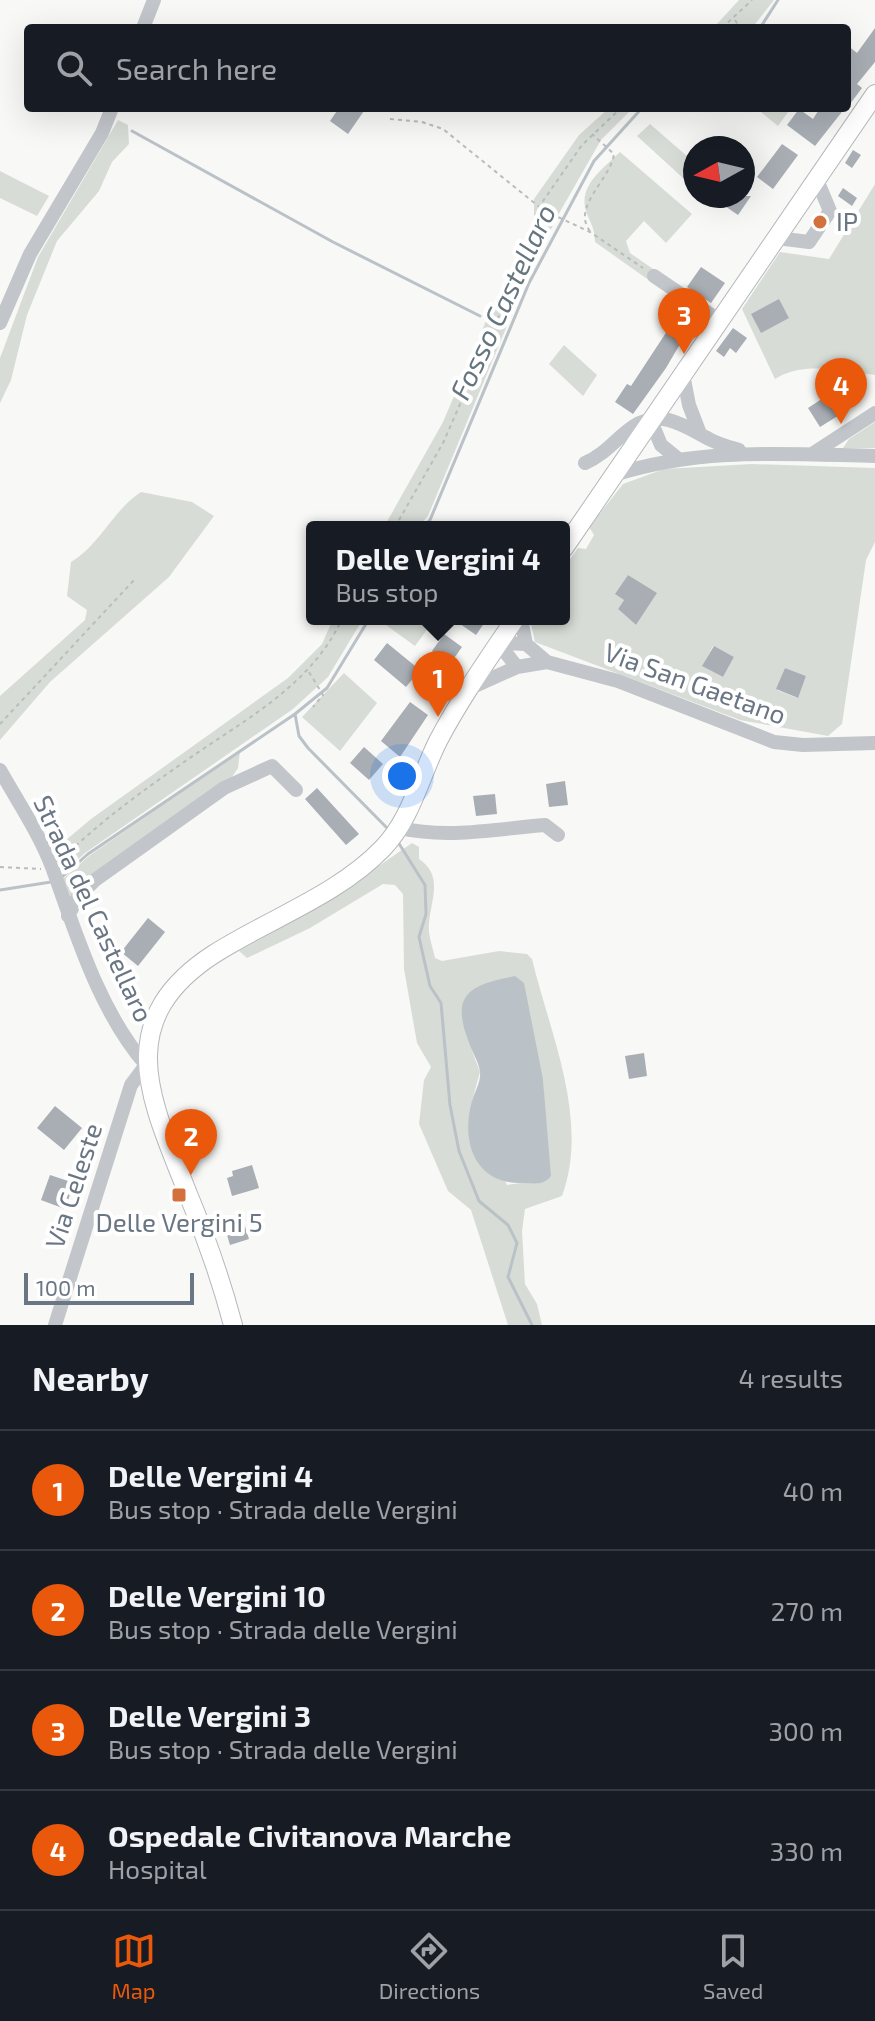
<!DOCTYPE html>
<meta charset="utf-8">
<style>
:root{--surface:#171b24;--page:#20242c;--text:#f1f3f6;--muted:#9ea1a6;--line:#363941;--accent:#ea580c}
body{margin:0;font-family:"Exo 2",sans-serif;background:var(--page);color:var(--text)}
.compass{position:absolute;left:683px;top:136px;width:72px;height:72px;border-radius:50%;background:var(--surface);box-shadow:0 8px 32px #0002;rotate:262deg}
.scale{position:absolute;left:24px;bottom:20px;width:170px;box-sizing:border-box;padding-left:8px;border:4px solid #6a7684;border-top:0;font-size:22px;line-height:28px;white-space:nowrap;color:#6a7684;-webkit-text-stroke:6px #fff;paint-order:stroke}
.you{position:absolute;left:402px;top:776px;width:28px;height:28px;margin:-20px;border:6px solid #fff;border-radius:50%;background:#1a73e8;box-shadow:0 0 0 12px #1a73e833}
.badge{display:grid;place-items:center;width:52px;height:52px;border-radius:50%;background:var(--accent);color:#fff;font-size:26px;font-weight:700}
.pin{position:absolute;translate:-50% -66px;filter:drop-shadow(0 2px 4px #0008)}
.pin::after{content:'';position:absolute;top:42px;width:28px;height:24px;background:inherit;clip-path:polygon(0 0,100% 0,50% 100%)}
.popup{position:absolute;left:306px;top:521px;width:264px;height:104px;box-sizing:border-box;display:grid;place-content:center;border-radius:8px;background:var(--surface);filter:drop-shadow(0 2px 6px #0005);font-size:26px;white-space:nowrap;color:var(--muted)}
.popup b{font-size:30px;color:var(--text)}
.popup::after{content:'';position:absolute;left:50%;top:100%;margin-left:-16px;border:16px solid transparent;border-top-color:var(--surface)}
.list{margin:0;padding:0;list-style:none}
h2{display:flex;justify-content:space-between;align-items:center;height:104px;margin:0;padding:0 32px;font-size:34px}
h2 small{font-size:26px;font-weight:400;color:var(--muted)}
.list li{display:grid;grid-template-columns:52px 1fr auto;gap:24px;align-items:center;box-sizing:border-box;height:120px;padding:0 32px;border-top:2px solid var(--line)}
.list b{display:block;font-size:30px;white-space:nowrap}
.list p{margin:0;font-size:26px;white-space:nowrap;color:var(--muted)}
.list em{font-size:26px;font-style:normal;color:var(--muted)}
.icon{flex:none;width:44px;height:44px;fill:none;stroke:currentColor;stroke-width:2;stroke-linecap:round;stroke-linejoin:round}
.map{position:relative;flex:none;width:875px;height:1325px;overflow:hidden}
.search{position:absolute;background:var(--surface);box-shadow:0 8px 32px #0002;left:24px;right:24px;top:24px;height:88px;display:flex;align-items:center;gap:20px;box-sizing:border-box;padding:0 28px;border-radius:8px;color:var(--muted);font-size:30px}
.sheet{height:584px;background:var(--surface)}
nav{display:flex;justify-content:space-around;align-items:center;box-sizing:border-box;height:112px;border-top:2px solid var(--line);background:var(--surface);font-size:22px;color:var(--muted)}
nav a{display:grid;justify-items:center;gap:4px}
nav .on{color:var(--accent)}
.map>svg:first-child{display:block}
</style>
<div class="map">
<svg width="875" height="1325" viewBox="0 0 875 1325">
<rect width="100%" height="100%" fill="#f8f8f6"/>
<!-- green -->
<path fill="#d7ddd6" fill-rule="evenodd" d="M739 0H774L752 28H704L717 24Z
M609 108H633L601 140 557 217 526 280 428 516 418 527H384L443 422 489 314 534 228V199L579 135Z
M756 108H791L778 126Z
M118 120 128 125 129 144 112 162 99 191 57 241 27 315 11 380 0 403V358L38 257Z
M650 124 695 163V189L637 136Z
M620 152 692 214 666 243 644 221 626 241 630 253 656 271 650 281 595 242C595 228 590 223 586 211 578 185 604 168 620 152Z
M0 171 49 196 37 216 0 198Z
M875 184V375C842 371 803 361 775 379L742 309 780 252 829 259Z
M564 345 597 375 583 396 549 364Z
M875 422V448H843L849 439Z
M752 464 875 468V542L866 560 842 724 828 736 740 720 535 642 530 619H564V568L578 548 586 549 594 535 589 527 623 484 664 469ZM628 575 656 594 636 625 618 609 624 600 616 594ZM713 646 734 657 723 677 703 666ZM785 668 806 676 797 698 777 690Z
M141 492 192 502 214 516 169 577 50 682 0 740V696L85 620 87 610 67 596 71 562C100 545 113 510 141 492Z
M333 619H363L328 677 293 709 85 853 64 872H53V851L91 819 288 678 322 644Z
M389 619H451L445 627 434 620 415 646 386 625Z
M344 673 377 703 340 751 302 717Z
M240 751 238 768 230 780 70 900 63 879 89 856Z
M412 843 419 847V859C447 878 427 905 429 932 430 940 433 949 435 958L442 961 499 951 527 954 532 959C550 1034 590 1120 562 1196L525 1209 522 1231 525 1284 537 1304 542 1325H508L471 1210 448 1191 419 1124 424 1080 431 1067 417 1043 404 969 403 894 395 885 383 884 310 928 247 958 239 951 321 906ZM465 1032 543 1079 546 1132 521 1183 507 1185 472 1101 480 1072Z"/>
<!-- water -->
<path fill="#bac2c8" d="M515 976 524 983 543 1079 551 1176C544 1186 534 1183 523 1183 476 1185 460 1143 472 1101 475 1091 481 1082 480 1072 479 1062 472 1052 469 1043 450 994 469 985 515 976Z"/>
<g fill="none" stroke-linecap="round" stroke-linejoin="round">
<!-- stream -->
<path stroke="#bac2c8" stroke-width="3" d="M760 28 778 0
M132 131 333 242 480 316
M423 527 430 520 529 283 594 161 642 108
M295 714 299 736 308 748 389 830
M398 842 425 885 426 914 419 937 430 986 441 1003 450 1105 459 1151 479 1201 508 1225 517 1243 508 1277 532 1325
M62 877 88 854 295 714 327 688 369 619
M0 890 51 882"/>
</g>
<!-- building -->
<path fill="#a8aeb4" d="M875 28V62L857 84 862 88 847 108V45L857 53Z
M339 108H366L348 134 330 121Z
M820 108H845L815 146 787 125 799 109 813 119Z
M782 144 798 155 773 189 757 177Z
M853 150 861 155 852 168 845 163Z
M843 188 857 198 852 206 838 196Z
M728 196H751L738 215 722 204Z
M701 267 725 283 711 303 687 287Z
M669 298 692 314 678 335 683 339 666 368 633 414 615 402 627 384 631 386 675 319 661 309Z
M779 299 789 318 761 333 751 314Z
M733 328 747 338 736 353 730 348 724 357 716 351Z
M846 383 857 404 820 427 808 408Z
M628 575 657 593 636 625 618 609 624 600 615 594Z
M453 619H487L476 635Z
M444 634 462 647 450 664 432 651Z
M387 643 420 670 406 687 374 660Z
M714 646 734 657 723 677 702 666Z
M785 668 806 676 798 698 776 689Z
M410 702 428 715 400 757 381 741Z
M364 747 383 764 369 780 350 763Z
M565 781 568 805 549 807 546 784Z
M317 788 359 834 346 845 305 799Z
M495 794 497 814 476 816 473 796Z
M148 918 165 932 138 966 121 952Z
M644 1053 647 1076 629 1079 625 1056Z
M55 1106 82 1128 64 1150 37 1128Z
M252 1165 259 1188 232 1196 227 1178 233 1176 232 1171Z
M50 1175 74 1183 65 1209 41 1200Z
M243 1220 249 1239 230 1245 224 1225Z"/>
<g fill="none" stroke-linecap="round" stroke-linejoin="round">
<!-- major casing -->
<g stroke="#b4b7bb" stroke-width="20">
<path id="major" d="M564 548 875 94
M233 1325C221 1280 206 1237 188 1194 152 1102 109 1022 214 954 269 919 338 895 383 848 411 819 420 777 438 741 460 699 488 659 515 619"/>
</g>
<!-- path -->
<path stroke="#babcbf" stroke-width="2" stroke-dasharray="4 4" stroke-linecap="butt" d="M735 20 740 28
M722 28 752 0
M390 119 422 122 443 129 543 210 590 232 643 268
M590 231C571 207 611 179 614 154L592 134
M395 527 443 443 498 318 542 231 543 201 582 145 621 108
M309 672 323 695 313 707
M0 724 135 579
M64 857C105 817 152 784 200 751 255 714 313 681 342 619
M0 867 41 869"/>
<!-- minor -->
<path stroke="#c2c5c9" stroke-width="14" d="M143 28 154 0
M777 238 809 242 830 211 817 180
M654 276 720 321
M0 323 30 254 102 133 112 108
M683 374 689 405 699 431
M651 421 661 445 677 458
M812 454 875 413
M585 463C606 454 616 438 634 426 662 408 686 427 709 439 718 444 729 447 739 450
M614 475C701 447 785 454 875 456
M521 619 526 644 547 662
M517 667 498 643 526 644
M468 689 517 667 547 662 618 681 774 742 803 745 875 743
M0 770C18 802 39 833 52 867 76 933 99 1011 146 1065L131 1085 55 1325
M399 828C449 839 495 829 545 825L558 835
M68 916 78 897 95 880 224 788 272 766 296 790"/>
<!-- major -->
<use href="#major" stroke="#fff" stroke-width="18"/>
</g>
<!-- markers -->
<g fill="#d2713c" stroke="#fff" stroke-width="3">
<circle cx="820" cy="222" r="8"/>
<rect x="171" y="1187" width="16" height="16" rx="4"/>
</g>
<g text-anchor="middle" stroke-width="8" stroke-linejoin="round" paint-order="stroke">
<!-- poi labels -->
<g font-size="26" fill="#6a7684" stroke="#fff" text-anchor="start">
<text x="836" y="231">IP</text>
<text x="179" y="1232" text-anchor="middle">Delle Vergini 5</text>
</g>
<!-- street labels -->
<g font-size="26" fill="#6a7684" stroke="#fff">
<text transform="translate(695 684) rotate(20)" y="9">Via San Gaetano</text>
<text transform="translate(93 909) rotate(65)" y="9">Strada del Castellaro</text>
<text transform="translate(74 1186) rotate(-72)" y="9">Via Celeste</text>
</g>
<!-- water labels -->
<g font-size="28" font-style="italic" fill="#66767f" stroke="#fff">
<text transform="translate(503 302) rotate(-65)" y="10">Fosso Castellaro</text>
</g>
</g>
</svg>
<svg class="compass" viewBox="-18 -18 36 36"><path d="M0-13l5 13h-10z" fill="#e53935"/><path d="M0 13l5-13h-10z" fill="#9ea1a6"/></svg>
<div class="scale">100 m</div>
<div class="you"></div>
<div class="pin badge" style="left:438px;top:717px">1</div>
<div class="popup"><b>Delle Vergini 4</b>Bus stop</div>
<div class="pin badge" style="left:191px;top:1175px">2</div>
<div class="pin badge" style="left:684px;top:354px">3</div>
<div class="pin badge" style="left:841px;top:424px">4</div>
<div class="search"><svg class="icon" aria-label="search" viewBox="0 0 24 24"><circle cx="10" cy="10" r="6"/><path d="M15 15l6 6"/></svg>Search here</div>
</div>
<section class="sheet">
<h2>Nearby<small>4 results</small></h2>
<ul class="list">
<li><span class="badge">1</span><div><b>Delle Vergini 4</b><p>Bus stop · Strada delle Vergini</p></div><em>40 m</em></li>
<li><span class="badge">2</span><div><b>Delle Vergini 10</b><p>Bus stop · Strada delle Vergini</p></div><em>270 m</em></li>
<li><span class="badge">3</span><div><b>Delle Vergini 3</b><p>Bus stop · Strada delle Vergini</p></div><em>300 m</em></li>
<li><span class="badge">4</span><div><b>Ospedale Civitanova Marche</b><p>Hospital</p></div><em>330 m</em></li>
</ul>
</section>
<nav>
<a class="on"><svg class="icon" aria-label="map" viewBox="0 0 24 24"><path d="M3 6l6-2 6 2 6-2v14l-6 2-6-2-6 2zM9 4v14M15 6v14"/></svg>Map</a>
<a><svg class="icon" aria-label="directions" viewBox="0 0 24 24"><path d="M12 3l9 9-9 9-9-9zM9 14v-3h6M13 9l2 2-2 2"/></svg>Directions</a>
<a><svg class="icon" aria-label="saved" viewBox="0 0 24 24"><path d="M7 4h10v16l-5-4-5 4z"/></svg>Saved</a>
</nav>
